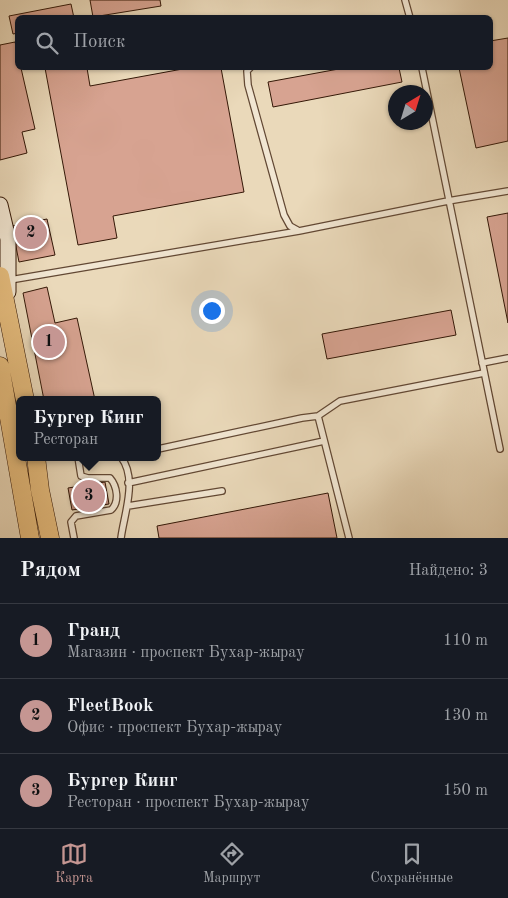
<!DOCTYPE html>
<html lang="ru">
<meta charset="utf-8">
<style>
:root{--surface:#171b24;--page:#20242c;--text:#f1f3f6;--muted:#9ea1a6;--line:#363941;--accent:#c59692}
body{margin:0;font-family:"Old Standard TT",serif;background:var(--page);color:var(--text)}
.compass{position:absolute;left:388px;top:85px;width:45px;height:45px;border-radius:50%;background:var(--surface);box-shadow:0 1px 4px #0004;rotate:38deg}
.you{position:absolute;left:211px;top:310px;width:18px;height:18px;margin:-12px;border:4px solid #fff;border-radius:50%;background:#1a73e8;box-shadow:0 0 0 8px #1a73e833}
.badge{display:grid;place-items:center;width:32px;height:32px;border-radius:50%;background:var(--accent);color:#111;font-size:16px;font-weight:700}
.pin{position:absolute;translate:-50% -50%;border:2px solid #fff;box-shadow:0 1px 5px #0006}
.popup{position:absolute;left:16px;top:396px;width:145px;height:65px;box-sizing:border-box;display:grid;place-content:center;border-radius:8px;background:var(--surface);filter:drop-shadow(0 1px 4px #0005);font-size:16px;white-space:nowrap;color:var(--muted)}
.popup b{font-size:19px;color:var(--text)}
.popup::after{content:'';position:absolute;left:50%;top:100%;margin-left:-10px;border:10px solid transparent;border-top-color:var(--surface)}
.list{margin:0;padding:0;list-style:none}
h2{display:flex;justify-content:space-between;align-items:center;height:65px;margin:0;padding:0 20px;font-size:21px}
h2 small{font-size:16px;font-weight:400;color:var(--muted)}
.list li{display:grid;grid-template-columns:32px 1fr auto;gap:15px;align-items:center;box-sizing:border-box;height:75px;padding:0 20px;border-top:1px solid var(--line)}
.list b{display:block;font-size:19px;white-space:nowrap}
.list p{margin:0;font-size:16px;white-space:nowrap;color:var(--muted)}
.list em{font-size:16px;font-style:normal;color:var(--muted)}
.icon{flex:none;width:28px;height:28px;fill:none;stroke:currentColor;stroke-width:2;stroke-linecap:round;stroke-linejoin:round}
.map{position:relative;flex:none;width:508px;height:538px;overflow:hidden}
.search{position:absolute;background:var(--surface);box-shadow:0 1px 4px #0004;left:15px;right:15px;top:15px;height:55px;display:flex;align-items:center;gap:12px;box-sizing:border-box;padding:0 18px;border-radius:8px;color:var(--muted);font-size:19px}
.sheet{height:290px;background:var(--surface)}
nav{display:flex;justify-content:space-around;align-items:center;box-sizing:border-box;height:70px;border-top:1px solid var(--line);background:var(--surface);font-size:14px;color:var(--muted)}
nav a{display:grid;justify-items:center;gap:2px}
nav .on{color:var(--accent)}
.map>svg:first-child{display:block}
</style>
<div class="map">
<svg width="508" height="538" viewBox="0 0 508 538">
<rect width="100%" height="100%" fill="#ead9ba"/>
<filter id="stains"><feTurbulence type="fractalNoise" baseFrequency=".004" numOctaves="4"/><feColorMatrix values="0 0 0 0 .2 0 0 0 0 .09 0 0 0 0 .02 0 0 0 .5 -.17"/></filter>
<radialGradient id="worn" r=".72"><stop offset=".6" stop-color="#630" stop-opacity="0"/><stop offset="1" stop-color="#630" stop-opacity=".3"/></radialGradient>
<!-- building -->
<path fill="#d7a391" stroke="#341807" d="M90 0H160L161 6 93 17Z
M71 4 74 18H18V33L13 34 9 16Z
M508 38V141L476 148 459 68H490V41Z
M15 42 18 53V68H21L35 129 22 132 27 153 0 160V45Z
M45 68H87L90 86 188 68H221L244 192 113 216 117 238 78 245Z
M344 68H399L402 82 273 107 268 82Z
M508 213V323L487 217Z
M47 219 55 255 19 262 12 226Z
M47 287 55 323 77 318 95 400H44L23 293Z
M451 310 456 335 327 359 322 334Z
M105 482 109 504 72 510 68 488Z
M328 493 337 538H159L157 526Z"/>
<g fill="none" stroke-linecap="round" stroke-linejoin="round">
<!-- lane casing -->
<g stroke="#624834" stroke-width="8">
<path id="lane" d="M405 0 410 18
M250 68 247 71 248 85 284 215 290 226 299 231 448 201 508 191
M422 68 500 449
M10 280 299 231
M482 363 508 358
M318 416 340 401 484 373
M158 449 302 418 318 416 349 538
M128 483 324 441
M128 506 222 491
M74 538 71 522 76 516 111 510C120 502 117 486 110 478H88L81 476 78 457
M121 538C124 514 138 479 121 457"/>
</g>
<!-- secondary casing -->
<g stroke="#341807" stroke-width="17">
<path id="secondary" d="M0 205 8 239V292"/>
</g>
<!-- primary casing -->
<g stroke="#341807" stroke-width="19">
<path id="primary" d="M0 276 25 400
M0 366 30 538
M36 457 40 490 50 538"/>
</g>
<!-- lane -->
<use href="#lane" stroke="#f1e6d2" stroke-width="5.5"/>
<!-- secondary -->
<use href="#secondary" stroke="#f1e6d2" stroke-width="15"/>
<!-- primary -->
<use href="#primary" stroke="#e5bc7d" stroke-width="18"/>
</g>
<rect width="100%" height="100%" filter="url(#stains)"/>
<rect width="100%" height="100%" fill="url(#worn)"/>
</svg>
<svg class="compass" viewBox="-18 -18 36 36"><path d="M0-13l5 13h-10z" fill="#e53935"/><path d="M0 13l5-13h-10z" fill="#9ea1a6"/></svg>
<div class="you"></div>
<div class="pin badge" style="left:49px;top:342px">1</div>
<div class="pin badge" style="left:31px;top:233px">2</div>
<div class="pin badge" style="left:89px;top:496px">3</div>
<div class="popup"><b>Бургер Кинг</b>Ресторан</div>
<div class="search"><svg class="icon" aria-label="search" viewBox="0 0 24 24"><circle cx="10" cy="10" r="6"/><path d="M15 15l6 6"/></svg>Поиск</div>
</div>
<section class="sheet">
<h2>Рядом<small>Найдено: 3</small></h2>
<ul class="list">
<li><span class="badge">1</span><div><b>Гранд</b><p>Магазин · проспект Бухар-жырау</p></div><em>110 m</em></li>
<li><span class="badge">2</span><div><b>FleetBook</b><p>Офис · проспект Бухар-жырау</p></div><em>130 m</em></li>
<li><span class="badge">3</span><div><b>Бургер Кинг</b><p>Ресторан · проспект Бухар-жырау</p></div><em>150 m</em></li>
</ul>
</section>
<nav>
<a class="on"><svg class="icon" aria-label="map" viewBox="0 0 24 24"><path d="M3 6l6-2 6 2 6-2v14l-6 2-6-2-6 2zM9 4v14M15 6v14"/></svg>Карта</a>
<a><svg class="icon" aria-label="directions" viewBox="0 0 24 24"><path d="M12 3l9 9-9 9-9-9zM9 14v-3h6M13 9l2 2-2 2"/></svg>Маршрут</a>
<a><svg class="icon" aria-label="saved" viewBox="0 0 24 24"><path d="M7 4h10v16l-5-4-5 4z"/></svg>Сохранённые</a>
</nav>
